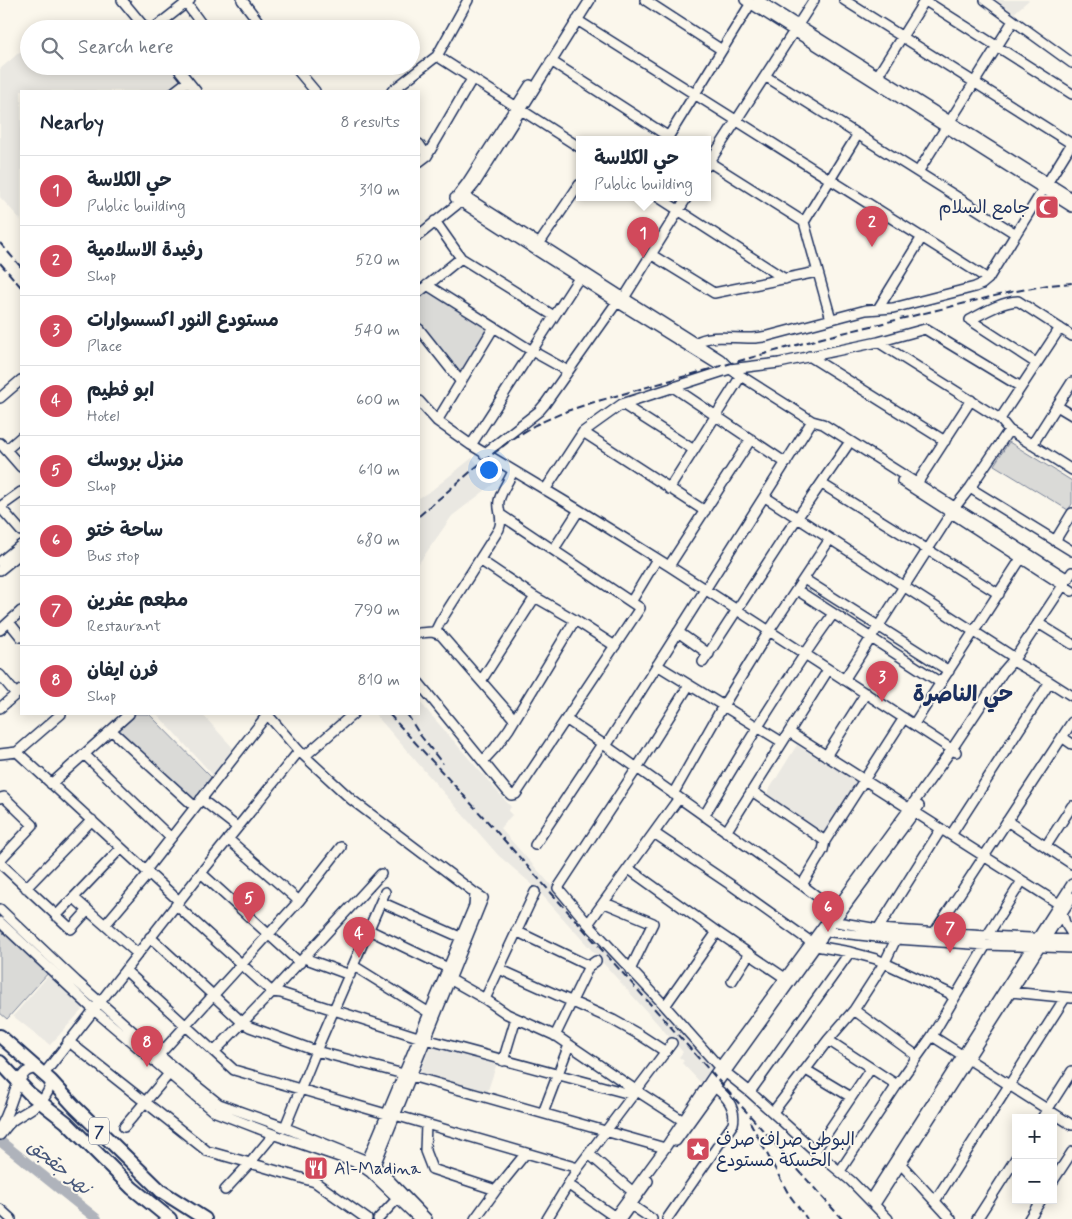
<!DOCTYPE html>
<meta charset="utf-8">
<style>
:root{--surface:#fff;--page:#f2f2f3;--text:#1f2937;--muted:#747a83;--line:#e0e1e3;--accent:#d1495b}
body{margin:0;font-family:Mynerve,"Playpen Sans Arabic",sans-serif;background:var(--page);color:var(--text)}
.controls{position:absolute;right:15px;bottom:15px;display:grid;overflow:hidden;border-radius:0px;box-shadow:0 2px 12px #0003}
.controls button{width:45px;height:45px;display:grid;place-items:center;padding:0;border:0;border-bottom:1px solid var(--line);background:var(--surface);color:var(--text);font:25px sans-serif}
.you{position:absolute;left:488px;top:469px;width:18px;height:18px;margin:-12px;border:4px solid #fff;border-radius:50%;background:#1a73e8;box-shadow:0 0 0 8px #1a73e833}
.badge{display:grid;place-items:center;width:32px;height:32px;border-radius:50%;background:var(--accent);color:#fff;font-size:16px;font-weight:700}
.pin{position:absolute;translate:-50% -41px;filter:drop-shadow(0 1px 2px #0008)}
.pin::after{content:'';position:absolute;top:26px;width:18px;height:15px;background:inherit;clip-path:polygon(0 0,100% 0,50% 100%)}
.popup{position:absolute;left:576px;top:136px;width:135px;height:65px;box-sizing:border-box;display:grid;place-content:center;border-radius:0px;background:var(--surface);filter:drop-shadow(0 1px 4px #0005);font-size:16px;white-space:nowrap;color:var(--muted)}
.popup b{font-size:19px;color:var(--text)}
.popup::after{content:'';position:absolute;left:50%;top:100%;margin-left:-10px;border:10px solid transparent;border-top-color:var(--surface)}
.list{margin:0;padding:0;list-style:none}
h2{display:flex;justify-content:space-between;align-items:center;height:65px;margin:0;padding:0 20px;font-size:21px}
h2 small{font-size:16px;font-weight:400;color:var(--muted)}
.list li{display:grid;grid-template-columns:32px 1fr auto;gap:15px;align-items:center;box-sizing:border-box;height:70px;padding:0 20px;border-top:1px solid var(--line)}
.list b{display:block;font-size:19px;white-space:nowrap}
.list p{margin:0;font-size:16px;white-space:nowrap;color:var(--muted)}
.list em{font-size:16px;font-style:normal;color:var(--muted)}
.icon{flex:none;width:28px;height:28px;fill:none;stroke:currentColor;stroke-width:2;stroke-linecap:round;stroke-linejoin:round}
.map{position:relative;flex:none;width:1072px;height:1219px;overflow:hidden}
.search{position:absolute;background:var(--surface);box-shadow:0 2px 12px #0003;left:20px;top:20px;width:400px;height:55px;display:flex;align-items:center;gap:12px;box-sizing:border-box;padding:0 18px;border-radius:28px;color:var(--muted);font-size:19px}
.panel{position:absolute;background:var(--surface);box-shadow:0 2px 12px #0003;left:20px;top:90px;width:400px;height:625px;border-radius:0px}
.map>svg:first-child{display:block}
</style>
<div class="map">
<svg width="1072" height="1219" viewBox="0 0 1072 1219">
<rect width="100%" height="100%" fill="#fbf7ec"/>
<filter id="ink" filterUnits="userSpaceOnUse"><feTurbulence type="fractalNoise" baseFrequency=".02" numOctaves="2"/><feDisplacementMap in="SourceGraphic" scale="10" xChannelSelector="R" yChannelSelector="G"/><feConvolveMatrix kernelMatrix="1 2 1 2 8 2 1 2 1" color-interpolation-filters="sRGB"/></filter>
<g filter="url(#ink)">
<!-- built -->
<path fill="#eae8e2" d="M996 0H1029L1014 13Z
M132 22 138 29H94Z
M29 44V66H169L182 82 171 91H21V220L0 197V69Z
M472 458 496 482 452 516 419 563V498L432 490Z
M419 701 511 807 508 811 512 815 500 828 715 1069 703 1085 682 1063 684 1061 679 1057 683 1052 534 886 498 855 375 714H419Z
M157 714H202L234 749 213 775Z
M797 745 858 783 823 836 764 798Z
M48 976H51L82 1004V1010L50 1045 13 1016Z
M431 1044 497 1063 487 1093 419 1075Z"/>
<!-- green -->
<path fill="#dadad7" stroke="#7a849a" d="M428 289 490 328 462 375 419 322V296Z
M1009 442 1072 481V504L1068 510 994 465Z
M136 714H149L211 777 193 801 117 731Z
M0 927 49 972 7 1019 0 1013Z"/>
<g fill="none" stroke-linecap="round" stroke-linejoin="round">
<!-- river -->
<path stroke="#afb3bb" stroke-width="10" d="M0 1141 97 1219"/>
<!-- minor casing -->
<g stroke="#1b2f5e" stroke-width="12">
<path id="minor" d="M122 0 146 29
M242 0 264 29
M645 0 722 50
M745 0 1072 207
M758 0 1072 198
M844 0 1072 144
M924 0 1072 94
M985 0 1072 63
M186 3 205 29
M577 20 988 279
M153 29 190 0
M437 56 579 147
M551 61 669 137
M176 66 196 91
M294 66 315 91
M878 75 925 0
M765 76 1016 234
M175 91 188 81
M392 91 437 56 468 0
M667 139 751 3
M419 144 427 156
M419 162 427 156 472 79
M709 162 804 222 831 319
M707 166 814 0
M918 172 1013 21
M460 193 624 298 695 343 720 359 730 369 741 376 812 421 823 424 1068 579
M457 196 467 183 530 85
M658 197 785 279
M455 198 617 302 720 366
M435 221 461 258 554 316
M804 222 858 134
M419 235 460 202 474 185 590 0
M539 244 579 185
M652 255 714 293 817 272
M427 285 532 351 568 371
M419 292 461 258
M878 309 922 237
M419 329 461 382
M878 342 1000 419 1009 430 1072 470
M695 343C711 333 734 339 752 338 758 338 763 337 768 336L866 310 893 308 975 287 982 284 988 279 1072 143
M809 356 945 441
M1036 363 970 320C985 312 1001 302 1018 301L1072 336
M673 387 786 463
M0 398 21 380
M419 401 437 421 471 445 579 510 669 566 956 752
M622 404 694 450
M1057 406 1072 415
M1000 419 1060 328
M437 421 494 327
M583 432 705 511
M0 443 21 467
M471 445 579 278
M1032 445 1072 382
M6 450 21 437
M484 454 539 411 545 404 617 302 624 298 687 197
M902 481 1072 591
M822 484 999 594
M914 488 971 400
M970 488 1072 551
M669 489 741 376
M545 490 583 432 622 404 730 369 779 363 878 342 925 329 1021 387
M765 497 1015 658
M0 507 21 531
M0 507 21 492
M1055 541 1072 513
M554 549 579 510
M480 560 535 597 575 620 615 646
M0 562 21 545
M669 566 751 439
M0 570 21 553
M804 579 949 671
M797 590 941 683
M631 602 657 559
M9 622 21 637
M1038 623 1072 644
M0 630 21 611
M435 632 440 622 499 529C504 517 497 511 499 501 501 491 509 481 513 471
M678 632 709 654
M419 633 432 632 441 635 514 719
M1013 661 1050 682 1072 696
M703 662 787 533 847 446
M657 665 782 742
M0 675 16 694
M844 680 955 507 970 488 1009 430
M481 681 535 597
M419 683 507 791 511 795 516 794 640 608 501 515
M689 685 637 768 558 888 588 924 665 1006 720 1068 750 1092 815 1151 851 1181 888 1219
M0 708 21 690
M267 714 299 751 352 800 475 893 483 898 375 1165 370 1172 367 1161 474 906 475 893
M567 720 606 746 802 885 835 910
M914 724 1022 557
M111 730 195 807
M789 732 1059 904
M1062 737 1072 744
M606 746 812 421
M17 752 179 901
M0 754 17 752 61 714
M84 754 171 838
M305 756 353 714
M826 756 866 693
M483 761 495 748 509 729 575 620
M51 784 129 714
M752 791 825 841
M673 794 723 706 769 631 830 539
M0 798 4 797 33 825 0 860
M201 799 237 827
M704 816C745 747 786 679 833 614
M1007 821 1072 864
M726 832 828 670
M654 833 734 887 811 942
M951 835 1050 682
M228 839 299 901
M535 845 602 744
M1046 846 1072 806
M0 863 71 929 88 910
M629 869 717 932 785 978
M146 870 267 715
M201 873 300 963
M802 885 823 850 825 841 904 718
M26 888 92 820
M74 898 138 954
M381 902 460 937
M605 903 653 923 630 970
M176 905 272 992 281 993 418 1037 634 1095
M0 909 76 981 173 1067 219 1104 281 1126 367 1161 375 1165 427 1219
M1062 913 1065 923 1072 934
M56 916 121 848
M831 921 878 929 987 936 1072 940
M0 922 94 1010 213 1111 278 1136 357 1163 370 1172 419 1219
M588 924 679 798
M105 925 149 873
M878 929 941 829
M369 930 452 970
M516 931 589 966
M822 931 896 939 986 945 1072 948
M934 933 1072 722
M987 936 1022 881
M150 937 243 1023 250 1027 316 1051 411 1076 665 1148
M816 946 850 952 876 959 949 993 953 998
M304 958 350 975
M354 966 428 1012
M499 969 613 1020 640 1035 666 1052
M125 970 234 1070 386 1114 395 1115 578 1168
M446 977 485 999 507 1014 558 1037 637 1091 682 1120
M732 981 749 954
M1011 992 1072 998
M485 999 535 892
M665 1006 717 932
M854 1010 917 1056
M555 1036 589 966 596 961
M932 1036 1072 1125
M828 1040 897 1085
M68 1041 207 1151 250 1163 315 1182 367 1219
M214 1052 272 992 381 874
M159 1055 299 901 341 847
M503 1061 516 1018
M806 1070 851 1097
M44 1074 201 873 299 751
M750 1092 850 952
M773 1112 828 1040 854 1010 885 962 896 939
M543 1113 569 1045
M1042 1118 1072 1071
M426 1124 425 1151 432 1169 496 1190
M0 1127C11 1112 14 1082 26 1072 29 1070 33 1069 37 1068
M124 1127 169 1074
M285 1127 316 1051 385 892
M0 1135C4 1130 8 1124 13 1120 30 1108 47 1105 51 1081
M676 1141 816 946 919 806
M815 1151 871 1068
M589 1154 633 1192
M898 1161 951 1219
M840 1171 897 1085 932 1036 986 945
M1053 1181 1072 1152
M569 1185 615 1217
M225 1190 250 1163 274 1134
M870 1200 1072 884
M935 1201 1065 998
M875 1204 1072 897
M631 1205 652 1219
M0 1209 11 1219
M378 1219 398 1198
M475 1219 496 1190 526 1153
M547 1219 578 1168 672 1043
M613 1219 665 1148 714 1075 909 809 952 749 1003 672 1015 658 1072 572
M621 1219 648 1181
M667 1219 733 1124C737 1107 724 1093 710 1084
M977 1219 1016 1158
M1029 1219 1041 1200"/>
</g>
<!-- highway casing -->
<g stroke="#1b2f5e" stroke-width="16">
<path id="highway" d="M0 1036 51 1081 75 1107 161 1191 205 1219
M0 1062 29 1093 66 1122 132 1188 170 1219"/>
</g>
<!-- minor -->
<use href="#minor" stroke="#fbf7ec" stroke-width="9"/>
<!-- highway -->
<use href="#highway" stroke="#fbf7ec" stroke-width="12"/>
<!-- rail -->
<path stroke="#1b2f5e" stroke-width="2" stroke-dasharray="8 4" stroke-linecap="butt" d="M0 243 21 267
M0 263 21 287
M419 516 476 467 511 440 535 425 567 411 591 403 721 366 822 338 1011 292 1048 285 1072 283
M389 714 488 822 842 1219
M407 714 420 735 443 764
M750 1122 788 1193 807 1219"/>
</g>
</g>
<!-- icons -->
<defs>
<g id="mosque-square" transform="scale(1.25)"><rect x="-9" y="-9" width="18" height="18" rx="4" fill="#d1495b" stroke="#fbf7ec"/><path d="M3.5-4.9A6 6 0 1 0 3.5 4.9A5 5 0 1 1 3.5-4.9Z" fill="#fff"/></g>
<g id="sight-square" transform="scale(1.25)"><rect x="-9" y="-9" width="18" height="18" rx="4" fill="#d1495b" stroke="#fbf7ec"/><path d="M0-6L1.8-2.2L6-1.7L2.9 1.2L3.7 5.4L0 3.3L-3.7 5.4L-2.9 1.2L-6-1.7L-1.8-2.2Z" fill="#fff"/></g>
<g id="restaurant-square" transform="scale(1.25)"><rect x="-9" y="-9" width="18" height="18" rx="4" fill="#d1495b" stroke="#fbf7ec"/><path d="M-5-6h1v4h1v-4h1v4h1v-4h1v5L-1.5 .5V6h-2V.5L-5-1ZM5-6V6H3V1.5H1.5Q1.5-4 5-6Z" fill="#fff"/></g>
</defs>
<g fill-rule="evenodd">
<use href="#mosque-square" x="1047" y="207"/>
<use href="#sight-square" x="698" y="1149"/>
<use href="#restaurant-square" x="316" y="1168"/>
</g>
<g text-anchor="middle" stroke-width="4" stroke-linejoin="round" paint-order="stroke">
<!-- shield labels -->
<rect fill="#fbf7ec" stroke="#5e6b89" stroke-width="1" x="89" y="1117.5" width="20" height="27" rx="4"/>
<g font-size="16" font-weight="bold" fill="#1b2f5e">
<text x="99" y="1137">7</text>
</g>
<!-- poi labels -->
<g font-size="18" fill="#1b2f5e" stroke="#fbf7ec" text-anchor="start">
<text x="1030" y="213" text-anchor="end">جامع السلام</text>
<text x="716" y="1145">البوطي صراف صرف<tspan x="716" dy="21">الحسكة مستودع</tspan></text>
<text x="334" y="1174">Al-Madina</text>
</g>
<!-- water labels -->
<g font-size="19" font-style="italic" fill="#47577a" stroke="#fbf7ec">
<text transform="translate(60 1166) rotate(39)" y="7">نهر جقجق</text>
</g>
<!-- district labels -->
<g font-size="22" font-weight="bold" fill="#1b2f5e" stroke="#fbf7ec">
<text x="963" y="701">حي الناصرة</text>
</g>
</g>
</svg>
<div class="controls">
<button>+</button>
<button>−</button>
</div>
<div class="you"></div>
<div class="pin badge" style="left:643px;top:258px">1</div>
<div class="popup"><b>حي الكلاسة</b>Public building</div>
<div class="pin badge" style="left:872px;top:247px">2</div>
<div class="pin badge" style="left:882px;top:702px">3</div>
<div class="pin badge" style="left:359px;top:958px">4</div>
<div class="pin badge" style="left:249px;top:923px">5</div>
<div class="pin badge" style="left:828px;top:932px">6</div>
<div class="pin badge" style="left:950px;top:953px">7</div>
<div class="pin badge" style="left:147px;top:1067px">8</div>
<div class="search"><svg class="icon" aria-label="search" viewBox="0 0 24 24"><circle cx="10" cy="10" r="6"/><path d="M15 15l6 6"/></svg>Search here</div>
<section class="panel">
<h2>Nearby<small>8 results</small></h2>
<ul class="list">
<li><span class="badge">1</span><div><b>حي الكلاسة</b><p>Public building</p></div><em>310 m</em></li>
<li><span class="badge">2</span><div><b>رفيدة الاسلامية</b><p>Shop</p></div><em>520 m</em></li>
<li><span class="badge">3</span><div><b>مستودع النور اكسسوارات</b><p>Place</p></div><em>540 m</em></li>
<li><span class="badge">4</span><div><b>ابو فطيم</b><p>Hotel</p></div><em>600 m</em></li>
<li><span class="badge">5</span><div><b>منزل بروسك</b><p>Shop</p></div><em>610 m</em></li>
<li><span class="badge">6</span><div><b>ساحة ختو</b><p>Bus stop</p></div><em>680 m</em></li>
<li><span class="badge">7</span><div><b>مطعم عفرين</b><p>Restaurant</p></div><em>790 m</em></li>
<li><span class="badge">8</span><div><b>فرن ايفان</b><p>Shop</p></div><em>810 m</em></li>
</ul>
</section>
</div>
